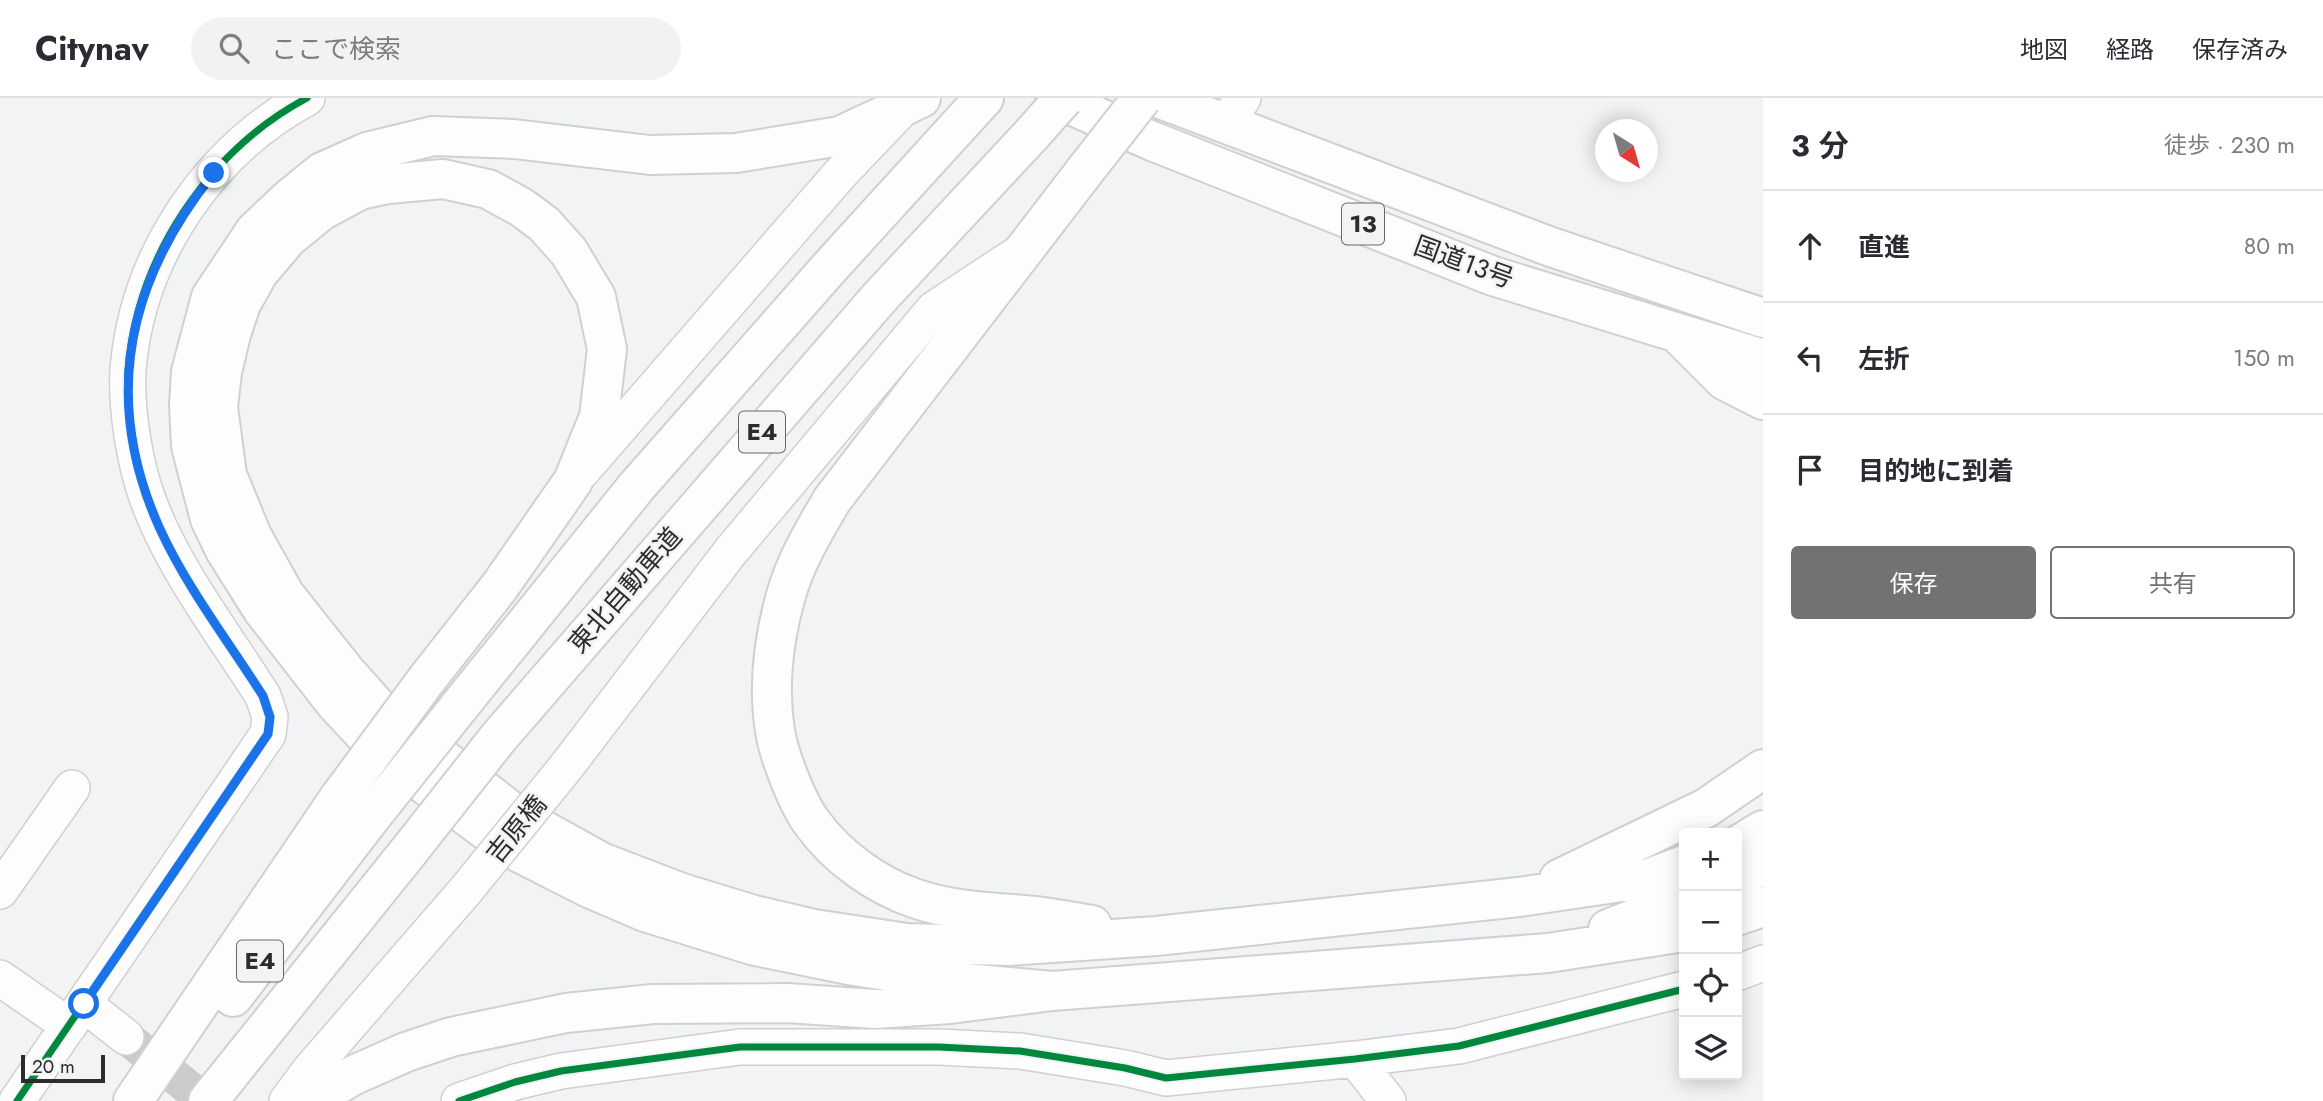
<!DOCTYPE html>
<html lang="ja">
<meta charset="utf-8">
<style>
:root{--surface:#fff;--page:#f2f2f3;--text:#2b2b33;--muted:#7c7c81;--line:#e1e1e2;--accent:#717273}
body{margin:0;font-family:Jost,"Noto Sans JP",sans-serif;background:var(--page);color:var(--text)}
.controls{position:absolute;right:21px;bottom:21px;display:grid;overflow:hidden;border-radius:7px;box-shadow:0 4px 18px #0003}
.controls button{width:63px;height:63px;display:grid;place-items:center;padding:0;border:0;border-bottom:2px solid var(--line);background:var(--surface);color:var(--text);font:35px sans-serif}
.compass{position:absolute;left:1595px;top:21px;width:63px;height:63px;border-radius:50%;background:var(--surface);box-shadow:0 4px 18px #0003;rotate:143deg}
.scale{position:absolute;left:21px;bottom:18px;width:84px;box-sizing:border-box;padding-left:7px;border:4px solid #2c2c2d;border-top:0;font-size:19px;line-height:24px;white-space:nowrap;color:#2c2c2d;-webkit-text-stroke:5px #f1f3f5;paint-order:stroke}
.stop{position:absolute;width:21px;height:21px;margin:-16px;border:5px solid #1a73e8;border-radius:50%;background:#fff}
.stop.end{background:#1a73e8;border-color:#fff;box-shadow:0 2px 7px #0008}
.list{margin:0;padding:0;list-style:none}
h2{display:flex;justify-content:space-between;align-items:center;height:91px;margin:0;padding:0 28px;font-size:30px}
h2 small{font-size:23px;font-weight:400;color:var(--muted)}
.list li{display:grid;grid-template-columns:46px 1fr auto;gap:21px;align-items:center;box-sizing:border-box;height:112px;padding:0 28px;border-top:2px solid var(--line)}
.list b{display:block;font-size:26px;white-space:nowrap}
.list em{font-size:23px;font-style:normal;color:var(--muted)}
.actions{display:flex;gap:14px;padding:21px 28px}
.actions a{flex:1;padding:16px 0;border:2px solid var(--accent);border-radius:7px;text-align:center;font-size:24px;color:var(--accent)}
.actions .main{background:var(--accent);color:#fff}
.icon{flex:none;width:38px;height:38px;fill:none;stroke:currentColor;stroke-width:2;stroke-linecap:round;stroke-linejoin:round}
.map{position:relative;flex:none;width:1763px;height:1003px;overflow:hidden}
header{display:flex;align-items:center;gap:42px;box-sizing:border-box;height:98px;padding:0 35px;background:var(--surface);border-bottom:2px solid var(--line)}
header strong{font-size:33px}
nav{display:flex;gap:38px;margin-inline-start:auto;font-size:24px}
.search{width:490px;height:63px;background:var(--page);display:flex;align-items:center;gap:18px;box-sizing:border-box;padding:0 24px;border-radius:38px;color:var(--muted);font-size:26px}
main{display:flex}
aside{flex:1;background:var(--surface)}
.map>svg:first-child{display:block}
</style>
<header>
<strong>Citynav</strong>
<div class="search"><svg class="icon" aria-label="search" viewBox="0 0 24 24"><circle cx="10" cy="10" r="6"/><path d="M15 15l6 6"/></svg>ここで検索</div>
<nav><a>地図</a><a>経路</a><a>保存済み</a></nav>
</header>
<main>
<div class="map">
<svg width="1763" height="1003" viewBox="0 0 1763 1003">
<rect width="100%" height="100%" fill="#f2f3f4"/>
<g fill="none" stroke-linecap="round" stroke-linejoin="round">
<!-- minor-tunnel -->
<path stroke="#cacbcc" stroke-width="35" stroke-dasharray="35 18" stroke-linecap="butt" d="M126 939 205 1003"/>
<!-- minor casing -->
<g stroke="#d0d0d2" stroke-width="38">
<path id="minor" d="M1225 27 1243 0
M582 373 840 76 902 11
M566 669 731 453 934 211 1013 159
M0 793 72 690
M1737 875 1763 865
M0 880 69 928
M84 906 126 939
M1355 961 1388 1003
M17 1003 268 636 270 619 263 598C222 533 165 460 143 387 133 353 126 307 128 272 137 159 208 53 307 0
M287 1003 310 972 466 792
M459 1003 515 984 561 973 740 949H939L1020 953 1125 970 1166 980 1355 961 1459 948 1684 891"/>
</g>
<!-- highway casing -->
<g stroke="#d0d0d2" stroke-width="42">
<path id="highway" d="M921 0 840 38 736 55 650 57 514 41 433 38 367 54 322 74 290 100 255 133 211 199 191 274 189 307 191 348 210 421 225 452 262 511 336 606 379 652 508 749 589 790 645 814 755 848 848 867 956 884 1052 893
M1055 0 1152 43 1493 178 1763 261
M1158 0 1551 149 1763 220
M1084 74 832 402C814 433 796 462 786 497 774 540 768 589 775 633 779 658 798 707 813 726 837 759 876 787 914 800 953 814 994 814 1035 818 1054 820 1073 824 1092 827
M1682 240 1724 282 1763 302
M427 581 500 488 573 383 599 319 607 251 596 199 569 154 544 126 521 109 488 91 443 81 388 86 360 92 321 113 288 140 259 174 241 206 231 236 222 274 218 309 227 377 252 438 285 497 347 575 380 612 516 717 601 764 682 795 754 817 814 831 907 845 1008 848 1156 838 1519 799 1649 780 1684 767
M458 610 637 388 830 169 984 0
M499 639 880 199 1032 36
M1737 748 1763 732
M1737 780 1763 768
M1559 781 1706 710 1763 671
M1737 818 1763 809
M1608 831 1684 801
M233 899 368 723
M133 1003 339 700
M208 1003 409 753
M310 1003 354 977 406 954 451 939 566 915 653 906 787 905 875 911 950 906 1052 893 1548 855 1684 834"/>
</g>
<!-- minor -->
<use href="#minor" stroke="#fdfdfd" stroke-width="35"/>
<!-- highway -->
<use href="#highway" stroke="#fdfdfd" stroke-width="38"/>
<!-- minor-bridge casing -->
<g stroke="#d0d0d2" stroke-width="38" stroke-linecap="butt">
<path id="minor-bridge" d="M466 792 566 669"/>
</g>
<!-- highway-bridge casing -->
<g stroke="#d0d0d2" stroke-width="42" stroke-linecap="butt">
<path id="highway-bridge" d="M1032 36 1064 0
M1084 74 1142 0
M339 700 427 581
M368 723 458 610
M409 753 499 639"/>
</g>
<!-- minor-bridge -->
<use href="#minor-bridge" stroke="#fdfdfd" stroke-width="35"/>
<!-- highway-bridge -->
<use href="#highway-bridge" stroke="#fdfdfd" stroke-width="38"/>
<!-- cycleway casing -->
<g stroke="#f1f3f5" stroke-width="11">
<path id="cycleway" d="M17 1003 268 636 270 619 263 598C222 533 165 460 143 387 133 353 126 307 128 272 137 159 208 53 307 0
M459 1003 515 984 561 973 740 949H939L1020 953 1125 970 1166 980 1355 961 1459 948 1684 891"/>
</g>
<!-- cycleway -->
<use href="#cycleway" stroke="#00873e" stroke-width="7"/>
</g>
<g fill="none" stroke-linecap="round" stroke-linejoin="round">
<!-- route -->
<path stroke="#1a73e8" stroke-width="9" d="M84 906 268 636 270 619 263 598C228 543 187 490 160 431 101 301 127 183 214 75"/>
</g>
<g text-anchor="middle" stroke-width="5" stroke-linejoin="round" paint-order="stroke">
<!-- shield labels -->
<g fill="#f1f3f5" stroke="#676869" stroke-width="2">
<rect x="1342" y="105.5" width="42" height="41" rx="5"/>
<rect x="739" y="313.5" width="46" height="41" rx="5"/>
<rect x="237" y="842.5" width="46" height="41" rx="5"/>
</g>
<g font-size="24" font-weight="bold" fill="#2c2c2d">
<text x="1363" y="134">13</text>
<text x="762" y="342">E4</text>
<text x="260" y="871">E4</text>
</g>
<!-- street labels -->
<g font-size="26" fill="#2c2c2d" stroke="#f1f3f5">
<text transform="translate(1464 164) rotate(20)" y="9">国道13号</text>
<text transform="translate(625 492) rotate(-49)" y="9">東北自動車道</text>
<text transform="translate(516 731) rotate(-51)" y="9">吉原橋</text>
</g>
</g>
</svg>
<div class="controls">
<button>+</button>
<button>−</button>
<button><svg class="icon" aria-label="locate" viewBox="0 0 24 24"><circle cx="12" cy="12" r="6"/><path d="M12 2v4M12 18v4M2 12h4M18 12h4"/></svg></button>
<button><svg class="icon" aria-label="layers" viewBox="0 0 24 24"><path d="M12 4l9 5-9 5-9-5zM3 14l9 5 9-5"/></svg></button>
</div>
<svg class="compass" viewBox="-18 -18 36 36"><path d="M0-13l5 13h-10z" fill="#e53935"/><path d="M0 13l5-13h-10z" fill="#7c7c81"/></svg>
<div class="scale">20 m</div>
<div class="stop" style="left:84px;top:906px"></div>
<div class="stop end" style="left:214px;top:75px"></div>
</div>
<aside>
<h2>3 分<small>徒歩 · 230 m</small></h2>
<ul class="list">
<li><svg class="icon" aria-label="ahead" viewBox="0 0 24 24"><path d="M12 20V5M6 11l6-6 6 6"/></svg><div><b>直進</b></div><em>80 m</em></li>
<li><svg class="icon" aria-label="left" viewBox="0 0 24 24"><path d="M17 20v-9H6M10 6l-5 5 5 5"/></svg><div><b>左折</b></div><em>150 m</em></li>
<li><svg class="icon" aria-label="arrive" viewBox="0 0 24 24"><path d="M6 21V4h12l-3 4 3 4H6"/></svg><div><b>目的地に到着</b></div></li>
</ul>
<div class="actions"><a class="main">保存</a><a>共有</a></div>
</aside>
</main>
